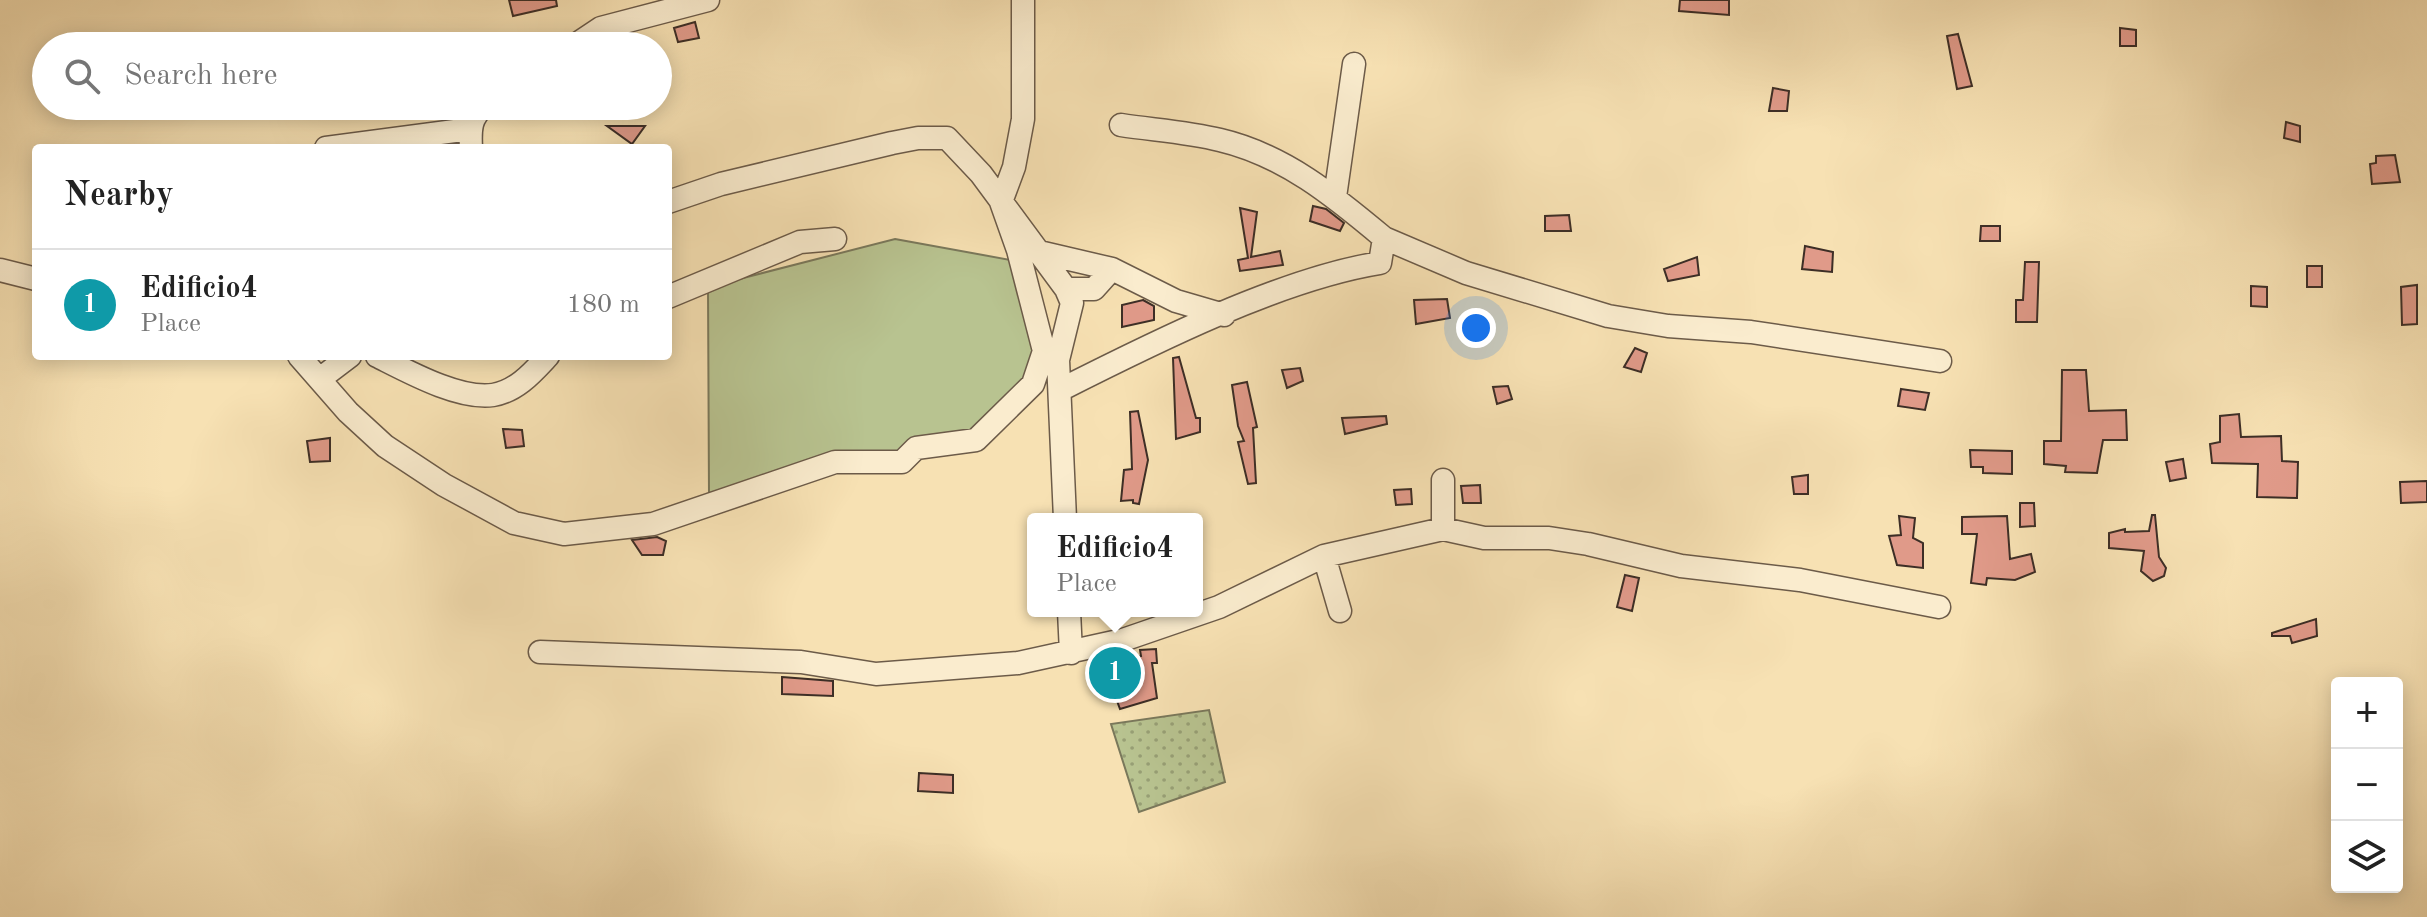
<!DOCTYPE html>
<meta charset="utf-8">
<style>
:root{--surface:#fff;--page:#f2f2f2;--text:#222;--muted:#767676;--line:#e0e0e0;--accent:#ea580c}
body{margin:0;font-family:"Old Standard TT",serif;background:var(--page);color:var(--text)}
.controls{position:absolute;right:24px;bottom:24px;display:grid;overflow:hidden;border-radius:8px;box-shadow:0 4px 20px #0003}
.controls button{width:72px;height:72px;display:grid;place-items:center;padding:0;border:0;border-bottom:2px solid var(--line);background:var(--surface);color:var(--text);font:40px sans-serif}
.you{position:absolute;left:1476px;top:328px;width:28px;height:28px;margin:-20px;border:6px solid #fff;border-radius:50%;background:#1a73e8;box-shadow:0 0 0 12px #1a73e833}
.badge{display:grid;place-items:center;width:52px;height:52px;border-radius:50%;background:var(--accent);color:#fff;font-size:26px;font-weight:700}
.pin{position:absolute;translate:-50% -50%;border:4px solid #fff;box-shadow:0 2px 8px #0006}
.popup{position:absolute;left:1027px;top:513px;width:176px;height:104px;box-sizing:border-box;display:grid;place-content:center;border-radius:8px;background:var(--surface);filter:drop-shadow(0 2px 6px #0005);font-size:26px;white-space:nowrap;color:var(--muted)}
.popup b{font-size:30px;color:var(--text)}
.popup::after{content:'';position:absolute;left:50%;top:100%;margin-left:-16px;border:16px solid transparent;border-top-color:var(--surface)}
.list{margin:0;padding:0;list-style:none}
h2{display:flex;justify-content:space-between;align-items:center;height:104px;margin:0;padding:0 32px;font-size:34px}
h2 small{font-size:26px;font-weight:400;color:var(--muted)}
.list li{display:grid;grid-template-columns:52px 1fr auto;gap:24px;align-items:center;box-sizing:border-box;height:112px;padding:0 32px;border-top:2px solid var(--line)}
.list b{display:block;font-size:30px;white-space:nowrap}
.list p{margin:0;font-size:26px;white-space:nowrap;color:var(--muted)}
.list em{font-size:26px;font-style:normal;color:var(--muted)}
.icon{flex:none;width:44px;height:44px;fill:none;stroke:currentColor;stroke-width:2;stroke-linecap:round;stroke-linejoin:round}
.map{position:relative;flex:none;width:2427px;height:917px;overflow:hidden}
.search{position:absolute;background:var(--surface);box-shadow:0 4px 20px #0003;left:32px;top:32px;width:640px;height:88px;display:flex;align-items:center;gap:20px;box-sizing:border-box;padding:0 28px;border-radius:44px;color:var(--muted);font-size:30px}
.panel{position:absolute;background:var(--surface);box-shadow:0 4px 20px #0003;left:32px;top:144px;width:640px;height:216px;border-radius:8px}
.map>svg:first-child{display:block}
</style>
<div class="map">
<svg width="2427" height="917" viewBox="0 0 2427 917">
<defs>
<pattern id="grass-dots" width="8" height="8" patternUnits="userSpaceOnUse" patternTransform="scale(2)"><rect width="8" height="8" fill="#b8c390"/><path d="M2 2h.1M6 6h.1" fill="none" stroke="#979f75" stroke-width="1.8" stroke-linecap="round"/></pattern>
</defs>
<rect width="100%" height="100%" fill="#f7e1b3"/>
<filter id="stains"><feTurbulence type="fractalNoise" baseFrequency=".0025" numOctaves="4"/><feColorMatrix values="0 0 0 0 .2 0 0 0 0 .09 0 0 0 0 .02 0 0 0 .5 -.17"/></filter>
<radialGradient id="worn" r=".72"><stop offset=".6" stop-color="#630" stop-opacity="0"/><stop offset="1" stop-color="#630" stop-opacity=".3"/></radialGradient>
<!-- grass -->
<path fill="url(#grass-dots)" stroke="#7a785b" stroke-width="2" d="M1209 710 1225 782 1139 812 1111 724Z"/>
<!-- green -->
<path fill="#b8c390" stroke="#7a785b" stroke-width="2" d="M895 239 1016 261 1036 348 1026 379 972 432 899 454 709 495 708 287Z"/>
<!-- building -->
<path fill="#e09a89" stroke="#3d2e26" stroke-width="2" d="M509 0H556L557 6 513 16Z
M1680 0H1729V15L1679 11Z
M695 22 699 38 678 42 674 28Z
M2120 28 2136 30V46H2120Z
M1958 34 1972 86 1957 89 1947 36Z
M1773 88 1789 91 1787 111H1769Z
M2286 122 2300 126V142L2284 138Z
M607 126H645L632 144Z
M2395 155 2400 182 2372 184 2370 164 2376 163V156Z
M1313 206 1326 209 1344 223 1340 231 1310 221Z
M1240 208 1257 212 1251 257 1280 251 1283 265 1240 271 1238 260 1248 258Z
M1569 215 1571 231H1545V216Z
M1981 226H2000V241H1980Z
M1805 246 1833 252 1832 272 1802 269Z
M1697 257 1699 275 1668 281 1664 269Z
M2025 262H2039L2037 322H2016V300H2023Z
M2307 266H2322V287H2307Z
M2417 285V324L2402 325 2401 287Z
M2251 286 2267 287V307L2251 306Z
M1447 299 1450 318 1416 324 1414 300Z
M1143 300 1154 306V320L1122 327V305Z
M1635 348 1647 353 1641 372 1624 367Z
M1179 357 1196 418H1200V432L1176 439 1173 358Z
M1300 368 1303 381 1287 388 1282 370Z
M2062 370H2086L2089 411 2126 410 2127 440H2103L2097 473 2065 472 2066 466 2044 464V441H2061Z
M1247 382 1257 427 1253 428 1256 483 1248 484 1238 442 1244 441 1238 426 1232 385Z
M1508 386 1512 399 1497 404 1493 387Z
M1901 389 1929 393 1925 410 1898 406Z
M1138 411 1148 460 1139 504 1133 503V500L1121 501 1124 470 1132 469 1130 412Z
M2239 414 2241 437 2281 436 2282 461 2298 462 2297 498 2257 497 2258 464 2212 463 2210 444 2220 442V416Z
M1386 416 1387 424 1345 434 1342 418Z
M503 429 522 430 524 446 506 448Z
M330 438V461L310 462 307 441Z
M1970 450 2012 451V474L1983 473V467H1971Z
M2183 459 2186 478 2170 481 2166 462Z
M1808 475V494H1794L1792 477Z
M2427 481V502L2401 503 2400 482Z
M1480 485 1481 503H1463L1461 486Z
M1411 489 1412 504 1396 505 1394 490Z
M2020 503H2034L2035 526 2020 527Z
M2152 515H2155L2159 557 2166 568 2164 576 2153 581 2141 571 2144 551 2109 548V533L2125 529V532L2149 531Z
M1899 516 1915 518 1913 538 1923 543V568L1897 565 1889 536 1901 535Z
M2007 516 2010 559 2031 554 2035 572 2015 580 1987 578 1986 585 1971 583 1977 534H1962V517Z
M657 537 666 541 663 555H642L632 540Z
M1625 575 1639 578 1632 611 1617 607Z
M2316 619 2317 636 2292 643 2290 636H2272V633Z
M1156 649 1157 663H1152L1157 698 1120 709 1105 668 1141 656 1140 650Z
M782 677 833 681V696L782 694Z
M919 773 953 775V793L918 791Z"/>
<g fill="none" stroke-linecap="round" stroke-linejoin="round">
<!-- minor casing -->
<g stroke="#6c5b49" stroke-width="25">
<path id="minor" d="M574 46 601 28 708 0
M326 148 470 129
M471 148C470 131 470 116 485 106
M1335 197 1354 64
M668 202 721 184 892 143 918 138H947L981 174 1066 289 1072 303 1058 360 1065 519
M1384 238 1466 273 1608 316 1668 326 1751 332 1940 361
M1039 252 1112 269 1094 289H1066
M1112 269 1176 301 1224 315
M0 270 36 279
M668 297 800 242 835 239
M299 356 348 412 385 446 444 485 514 523 564 534 653 524 835 462H902L916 448 976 440 1033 384 1044 351 1018 250 1001 202 1014 167 1023 119V0
M377 356C407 371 459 400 493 395 517 391 533 372 548 356
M321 378 350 356
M1060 390C1151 344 1280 279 1380 263L1384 238C1334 196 1284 155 1220 140 1188 132 1154 130 1121 125
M1443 480V529
M1324 556 1340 611
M1069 611 1071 653
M540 652 801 662 876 674 1018 663 1123 640 1219 607 1324 556 1443 529 1484 538H1549L1588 544 1681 566 1800 580 1939 607"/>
</g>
<!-- minor -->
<use href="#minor" stroke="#faecce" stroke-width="22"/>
</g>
<rect width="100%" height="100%" filter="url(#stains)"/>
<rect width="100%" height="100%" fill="url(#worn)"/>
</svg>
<div class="controls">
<button>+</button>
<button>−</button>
<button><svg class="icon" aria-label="layers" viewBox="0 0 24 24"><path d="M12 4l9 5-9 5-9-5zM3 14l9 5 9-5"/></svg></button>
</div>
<div class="you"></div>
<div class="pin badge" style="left:1115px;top:673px;background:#0f9aa8">1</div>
<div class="popup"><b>Edificio4</b>Place</div>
<div class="search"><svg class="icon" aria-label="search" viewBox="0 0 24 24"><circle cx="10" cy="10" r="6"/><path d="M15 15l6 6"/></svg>Search here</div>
<section class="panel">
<h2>Nearby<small></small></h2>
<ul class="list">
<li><span class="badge" style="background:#0f9aa8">1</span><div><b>Edificio4</b><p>Place</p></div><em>180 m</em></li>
</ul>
</section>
</div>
